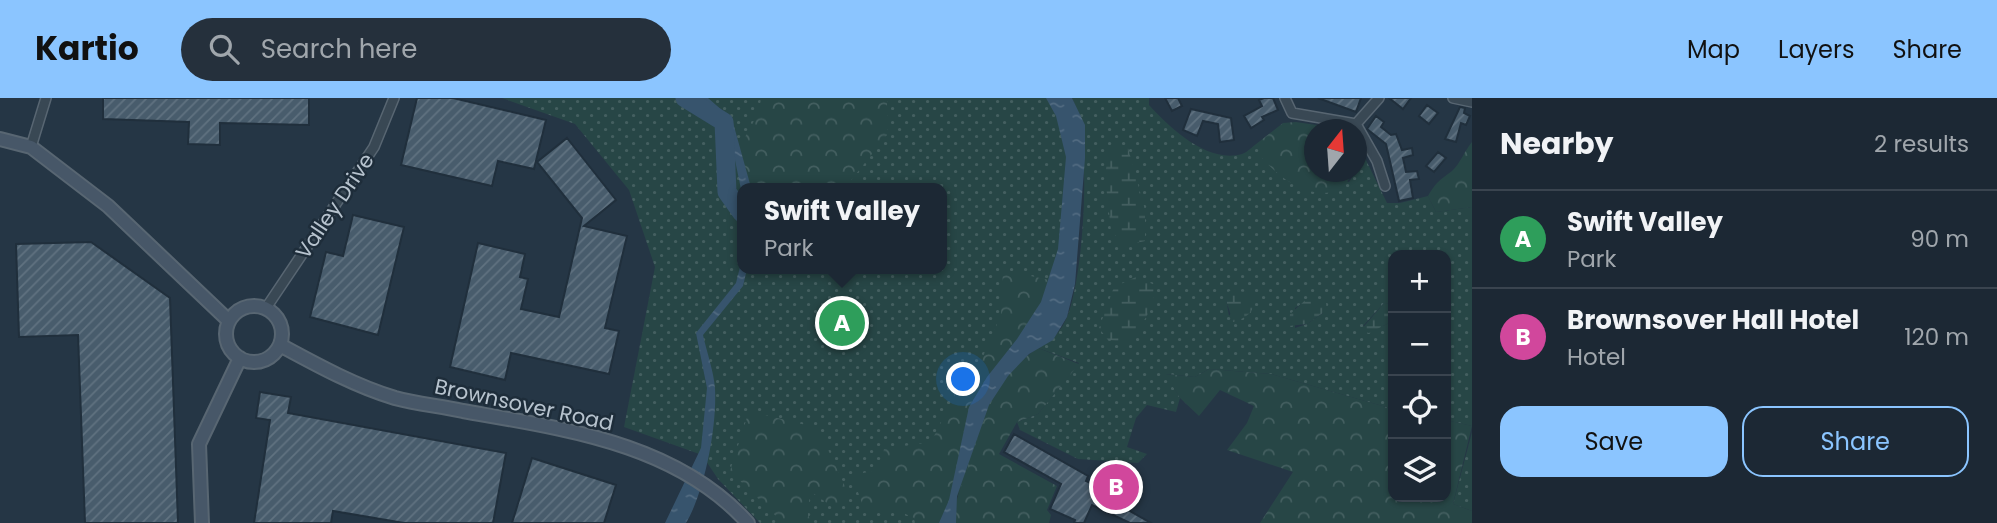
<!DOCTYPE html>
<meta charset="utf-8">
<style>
:root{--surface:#1c2834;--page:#25303c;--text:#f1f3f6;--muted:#a0a6ac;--line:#3a444f;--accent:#8bc5ff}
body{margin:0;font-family:Poppins,sans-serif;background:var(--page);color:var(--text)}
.controls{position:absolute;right:21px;bottom:21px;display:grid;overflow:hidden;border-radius:14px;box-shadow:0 2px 5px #0004}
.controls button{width:63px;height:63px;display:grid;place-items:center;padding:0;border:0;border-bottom:2px solid var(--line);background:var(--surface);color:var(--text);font:35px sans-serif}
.compass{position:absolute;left:1304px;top:21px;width:63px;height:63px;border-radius:50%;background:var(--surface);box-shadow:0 2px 5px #0004;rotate:17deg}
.you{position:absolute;left:964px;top:282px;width:24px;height:24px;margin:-18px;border:5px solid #fff;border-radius:50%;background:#1a73e8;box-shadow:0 0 0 10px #1a73e833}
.badge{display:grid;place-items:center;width:46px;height:46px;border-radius:50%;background:var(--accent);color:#fff;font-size:23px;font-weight:700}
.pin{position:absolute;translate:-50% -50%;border:4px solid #fff;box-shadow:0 2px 7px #0006}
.popup{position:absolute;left:737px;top:85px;width:210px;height:91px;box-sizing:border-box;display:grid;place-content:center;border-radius:14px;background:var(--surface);filter:drop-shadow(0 2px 5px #0005);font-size:23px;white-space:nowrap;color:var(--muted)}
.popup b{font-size:26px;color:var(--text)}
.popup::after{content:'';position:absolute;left:50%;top:100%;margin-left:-14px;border:14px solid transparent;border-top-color:var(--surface)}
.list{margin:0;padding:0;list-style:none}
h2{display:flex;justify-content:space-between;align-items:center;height:91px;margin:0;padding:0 28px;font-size:30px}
h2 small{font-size:23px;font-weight:400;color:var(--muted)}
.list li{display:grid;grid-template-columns:46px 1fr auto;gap:21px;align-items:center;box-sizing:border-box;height:98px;padding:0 28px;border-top:2px solid var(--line)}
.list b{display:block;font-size:26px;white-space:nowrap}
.list p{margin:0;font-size:23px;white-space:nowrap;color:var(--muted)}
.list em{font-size:23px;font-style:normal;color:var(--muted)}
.actions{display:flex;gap:14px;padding:21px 28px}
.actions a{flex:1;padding:16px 0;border:2px solid var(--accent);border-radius:21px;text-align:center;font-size:24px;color:var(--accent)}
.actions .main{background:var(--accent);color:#111}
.icon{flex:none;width:38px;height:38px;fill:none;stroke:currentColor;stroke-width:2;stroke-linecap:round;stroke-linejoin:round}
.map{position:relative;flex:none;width:1472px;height:425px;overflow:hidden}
header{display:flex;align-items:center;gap:42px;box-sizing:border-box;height:98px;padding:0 35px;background:var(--accent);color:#111}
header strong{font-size:33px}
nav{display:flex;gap:38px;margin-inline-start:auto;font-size:24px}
.search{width:490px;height:63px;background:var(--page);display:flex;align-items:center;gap:18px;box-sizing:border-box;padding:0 24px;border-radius:38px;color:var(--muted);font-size:26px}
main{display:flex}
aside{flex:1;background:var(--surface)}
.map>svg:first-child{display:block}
</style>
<header>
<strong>Kartio</strong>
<div class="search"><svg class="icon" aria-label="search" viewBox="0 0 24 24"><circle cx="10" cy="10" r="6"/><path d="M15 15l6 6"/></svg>Search here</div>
<nav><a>Map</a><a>Layers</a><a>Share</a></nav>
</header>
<main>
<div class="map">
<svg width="1472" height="425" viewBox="0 0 1472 425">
<defs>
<pattern id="green-dots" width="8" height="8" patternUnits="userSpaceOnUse" patternTransform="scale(1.75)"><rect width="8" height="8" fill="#274646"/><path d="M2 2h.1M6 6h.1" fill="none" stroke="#445f60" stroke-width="1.8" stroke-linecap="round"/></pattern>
<pattern id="forest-crowns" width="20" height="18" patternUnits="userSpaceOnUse" patternTransform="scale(1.75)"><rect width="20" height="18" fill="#274646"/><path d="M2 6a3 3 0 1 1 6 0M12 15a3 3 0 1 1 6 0" fill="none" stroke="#445f60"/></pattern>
<pattern id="wetland-marsh" width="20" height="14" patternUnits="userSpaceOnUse" patternTransform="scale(1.75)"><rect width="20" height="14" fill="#274646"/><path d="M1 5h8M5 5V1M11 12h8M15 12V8" fill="none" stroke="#445f60"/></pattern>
<pattern id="water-ripples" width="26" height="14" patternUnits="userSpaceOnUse" patternTransform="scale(1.75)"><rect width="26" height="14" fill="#37546d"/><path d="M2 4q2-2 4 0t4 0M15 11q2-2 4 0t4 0" fill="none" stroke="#526b81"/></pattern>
<pattern id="building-hatch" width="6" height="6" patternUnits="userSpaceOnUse" patternTransform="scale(1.75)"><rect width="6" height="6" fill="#485c6c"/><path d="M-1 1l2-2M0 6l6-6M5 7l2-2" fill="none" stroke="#607280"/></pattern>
</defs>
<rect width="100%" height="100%" fill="#253645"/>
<!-- green -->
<path fill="url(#green-dots)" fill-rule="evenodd" d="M502 0H1058L1066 13 1069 153 945 425H760L718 381 702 357 624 329 655 169 629 92 575 26ZM742 90H942V171H742Z
M1072 0H1149V7C1170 30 1208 66 1242 56 1248 54 1254 47 1260 43L1263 61 1349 84 1356 74 1362 54 1387 105H1400L1428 98 1436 114 1472 109V328L1446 322V157H1393V206L1384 205 1363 228H1383L1393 223V311L1271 276 1209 271 1195 279 1166 276 1180 300 1176 314 1147 307 1136 320 1127 349 1147 356 1138 365 1078 361 1020 332 1017 324 1038 316 1079 265 1038 250C1052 242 1061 234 1067 219 1084 178 1093 38 1072 0ZM1246 194 1229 218 1226 200ZM1303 205 1323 215 1307 226 1295 230V210Z
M1472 334V413L1453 406Z"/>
<!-- forest -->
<path fill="url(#forest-crowns)" d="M761 0H887V37L845 90H745L736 55 759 14Z
M1296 24 1343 31 1314 32V74H1353C1337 110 1296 93 1274 72 1270 68 1264 64 1262 60 1260 55 1260 48 1260 43L1283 25Z
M1472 44V109L1436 114 1428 98C1437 83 1439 83 1452 73 1460 66 1465 52 1472 44Z
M1003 172 1049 182 1041 204 1017 241 987 279 969 309 949 402 939 425H915L914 420 895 411H864L852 377 879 372 884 351 931 344 962 283 981 263 1001 217Z
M1038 250 1079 266 1038 316 1017 324 999 356 1057 388 1047 412 1051 417 1049 425H956C952 406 961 391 967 373 984 324 991 281 1038 250Z
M1209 271 1271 276 1393 311V399H1446V322L1472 328 1453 406 1472 413V425H1260L1293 374 1227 352 1247 325 1254 308 1220 292 1199 318 1180 300 1165 276 1195 279Z
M749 313 818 330 849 397 834 410 810 393 808 417 812 425H783L730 373Z"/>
<!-- wetland -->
<path fill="url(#wetland-marsh)" d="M1120 49 1128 50 1145 112V143L1124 148 1111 132 1105 78 1109 51Z
M1136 179 1155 187C1154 211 1143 229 1124 244L1108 242 1099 230 1114 189Z
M1230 193 1247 194 1256 199C1254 214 1247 220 1233 224L1224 196Z
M1310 198 1326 205 1327 212 1307 226 1289 228 1290 216Z
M1384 205 1393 206V223L1369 235 1360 233Z"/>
<!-- water -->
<path fill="url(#water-ripples)" d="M693 0H708L732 21 750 86V90H742V96L728 28Z
M1046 0H1072L1085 27V60L1075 186 1067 219 1053 242 1029 256 1008 278 989 307 957 398 956 425H939L949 402 969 309 987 279 1017 241 1041 204 1058 151 1066 59 1056 18Z
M742 161V171H747L743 188 703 237C707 255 714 274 715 291 717 328 705 393 686 425H665L701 350 707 290 696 235 736 185Z"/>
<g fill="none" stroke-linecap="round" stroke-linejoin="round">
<!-- river -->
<path stroke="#37546d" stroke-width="19" d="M685 0 724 24 727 94 742 115"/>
</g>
<!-- building -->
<path fill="url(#building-hatch)" stroke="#202f3c" stroke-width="2" d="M103 0H309V27L220 25V47L188 46 189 24 103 21Z
M417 0H453L546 22 534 71 498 63 492 88 401 67Z
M1165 0H1178L1182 8 1172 13Z
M1264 0H1273L1278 12 1262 19 1264 22 1251 30 1244 18 1262 8 1259 2Z
M1318 0H1361L1356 14Z
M1389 0H1411L1403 11Z
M1427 7 1438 15 1429 26 1419 18Z
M1460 9 1465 10 1464 15 1470 18 1466 27 1461 25 1456 44 1445 41Z
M1191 11 1231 20 1234 42 1220 44 1218 26 1203 23 1197 38 1183 32Z
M1376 18 1384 24 1381 29 1391 37 1396 36 1402 52 1412 50 1413 57 1403 60 1406 74 1417 73 1419 81 1410 82 1413 100 1399 103 1386 46 1367 31Z
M567 40 616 102 584 128 627 138 605 230 619 233 609 276 511 255 505 282 450 269 478 145 525 156 520 179 528 181 521 211 559 219 582 120 537 64Z
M1438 54 1446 60 1434 74 1426 68Z
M353 117 404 129 378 237 310 219 326 154 343 158Z
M91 144 170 200 178 425H85L78 237 19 239 16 146Z
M260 294 291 299 288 315 506 355 493 425H404L333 413 331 425H254L270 322 256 320Z
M1014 336 1088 378 1086 383 1101 390 1110 372 1118 375 1113 388 1120 392 1114 404 1151 425H1130L1092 407 1084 425H1074L1075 422 1050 411 1061 386 1004 354Z
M532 360 616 387 604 425H512Z"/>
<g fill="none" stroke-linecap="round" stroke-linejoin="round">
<!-- street casing -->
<g stroke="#586672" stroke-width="12">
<path id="street" d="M1285 0 1292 15 1356 26
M1379 0 1356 26 1377 63 1385 88
M1453 0 1472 4
M31 49 46 0
M266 210 374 49 394 0"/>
</g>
<!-- secondary casing -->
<g stroke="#586672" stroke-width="16">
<path id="secondary" d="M0 41 31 49 108 108 229 223
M226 236a28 28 0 1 1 56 0a28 28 0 1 1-56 0Z
M280 247C317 267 355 288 395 300 417 306 441 308 463 313 564 331 676 345 748 425
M202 425 199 346 240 260"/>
</g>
<!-- street -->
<use href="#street" stroke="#394854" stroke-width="9"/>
<!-- secondary -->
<use href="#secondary" stroke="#475768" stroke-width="12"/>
</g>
<g text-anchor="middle" stroke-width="5" stroke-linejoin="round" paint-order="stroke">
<!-- street labels -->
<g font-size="21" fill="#b7c3ce" stroke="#1e2d3a">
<text transform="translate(335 108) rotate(-56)" y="7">Valley Drive</text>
<text transform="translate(524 307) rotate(12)" y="7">Brownsover Road</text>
</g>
</g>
</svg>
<div class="controls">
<button>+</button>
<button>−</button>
<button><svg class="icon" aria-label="locate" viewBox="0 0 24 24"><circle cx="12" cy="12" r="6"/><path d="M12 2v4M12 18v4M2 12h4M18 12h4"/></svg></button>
<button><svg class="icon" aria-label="layers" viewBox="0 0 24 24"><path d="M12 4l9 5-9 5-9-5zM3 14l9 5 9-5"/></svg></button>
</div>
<svg class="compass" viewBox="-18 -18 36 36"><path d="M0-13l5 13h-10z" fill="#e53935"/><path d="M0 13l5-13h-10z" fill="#a0a6ac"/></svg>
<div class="you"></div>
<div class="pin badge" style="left:842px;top:225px;background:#2e9e5b">A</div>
<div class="popup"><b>Swift Valley</b>Park</div>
<div class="pin badge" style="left:1116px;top:389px;background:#d1479c">B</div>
</div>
<aside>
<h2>Nearby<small>2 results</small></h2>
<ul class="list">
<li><span class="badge" style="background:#2e9e5b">A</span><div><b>Swift Valley</b><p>Park</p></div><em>90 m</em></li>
<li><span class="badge" style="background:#d1479c">B</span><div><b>Brownsover Hall Hotel</b><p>Hotel</p></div><em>120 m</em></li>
</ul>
<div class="actions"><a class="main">Save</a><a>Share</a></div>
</aside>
</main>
